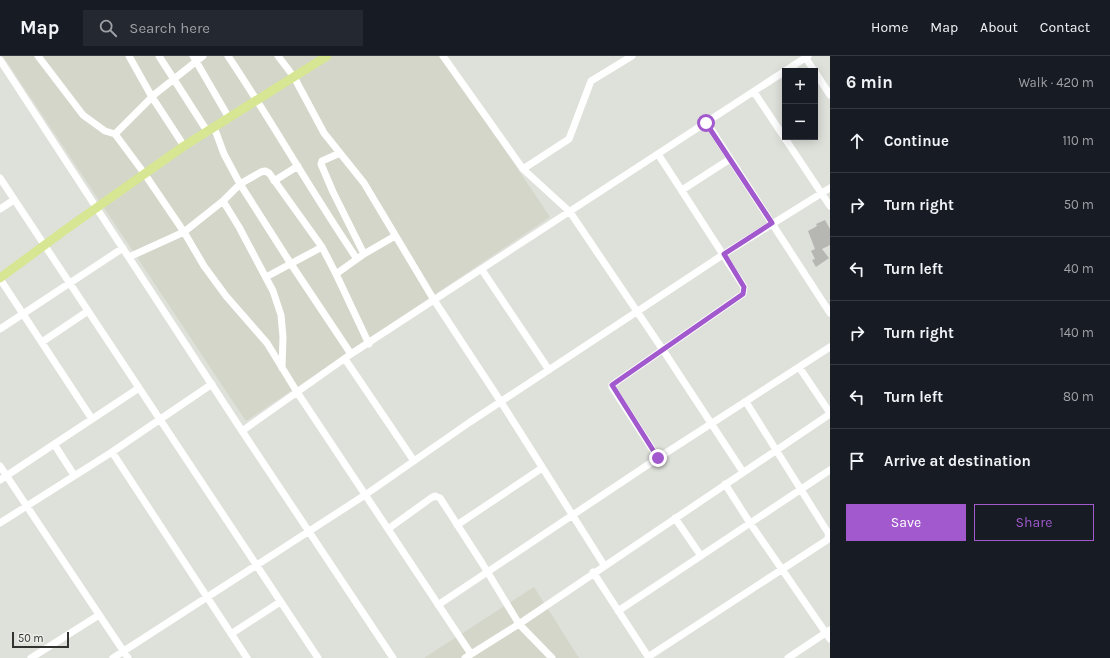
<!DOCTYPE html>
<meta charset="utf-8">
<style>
:root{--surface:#171b24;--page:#242831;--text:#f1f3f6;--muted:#9ea1a6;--line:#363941;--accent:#a159cd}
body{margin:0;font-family:Karla,sans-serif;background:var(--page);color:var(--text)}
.controls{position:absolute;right:12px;top:12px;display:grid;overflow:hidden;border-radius:0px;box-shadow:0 2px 10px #0003}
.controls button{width:36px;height:36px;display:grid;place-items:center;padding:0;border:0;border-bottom:1px solid var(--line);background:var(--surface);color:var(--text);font:20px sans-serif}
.scale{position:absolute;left:12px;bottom:10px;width:57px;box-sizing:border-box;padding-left:4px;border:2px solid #323331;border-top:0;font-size:11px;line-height:14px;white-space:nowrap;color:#323331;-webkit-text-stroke:3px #ecede8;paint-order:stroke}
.stop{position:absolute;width:12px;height:12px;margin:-9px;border:3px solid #a159cd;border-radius:50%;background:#fff}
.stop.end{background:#a159cd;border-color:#fff;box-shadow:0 1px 4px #0008}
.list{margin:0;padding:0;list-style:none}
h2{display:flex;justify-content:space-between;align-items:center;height:52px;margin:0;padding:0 16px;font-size:17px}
h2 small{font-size:13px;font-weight:400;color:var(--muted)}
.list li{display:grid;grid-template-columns:26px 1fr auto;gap:12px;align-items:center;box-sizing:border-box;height:64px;padding:0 16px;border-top:1px solid var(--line)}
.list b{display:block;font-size:15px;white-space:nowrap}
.list em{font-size:13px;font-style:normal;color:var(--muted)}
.actions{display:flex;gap:8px;padding:12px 16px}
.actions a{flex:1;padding:9px 0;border:1px solid var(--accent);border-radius:0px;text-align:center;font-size:14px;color:var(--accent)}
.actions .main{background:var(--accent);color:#fff}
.icon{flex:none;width:22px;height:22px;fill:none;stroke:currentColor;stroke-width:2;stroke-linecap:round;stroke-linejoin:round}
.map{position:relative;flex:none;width:830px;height:602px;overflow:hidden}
header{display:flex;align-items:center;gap:24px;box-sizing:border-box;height:56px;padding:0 20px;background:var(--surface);border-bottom:1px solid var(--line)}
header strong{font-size:19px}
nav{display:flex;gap:22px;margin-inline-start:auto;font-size:14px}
.search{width:280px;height:36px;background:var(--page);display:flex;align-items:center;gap:10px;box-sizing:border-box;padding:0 14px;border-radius:0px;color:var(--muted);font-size:15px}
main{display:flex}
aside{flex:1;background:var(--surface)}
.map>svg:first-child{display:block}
</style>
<header>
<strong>Map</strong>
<div class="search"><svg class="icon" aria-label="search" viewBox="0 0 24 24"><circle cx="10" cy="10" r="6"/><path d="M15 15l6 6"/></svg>Search here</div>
<nav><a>Home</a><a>Map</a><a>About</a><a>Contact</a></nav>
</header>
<main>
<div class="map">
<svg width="830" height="602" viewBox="0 0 830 602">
<rect width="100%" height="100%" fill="#dee0da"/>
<!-- built -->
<path fill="#d3d6c9" d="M3 0H442L550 161 246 365Z
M534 531 579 602H424Z"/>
<!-- building -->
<path fill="#b6b7b2" d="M825 164 830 173V189L822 193 829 202 816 211 812 204 815 203 811 195 815 193 808 175 817 170 816 168Z"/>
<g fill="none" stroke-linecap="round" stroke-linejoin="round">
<!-- minor -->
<path stroke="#fff" stroke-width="7" d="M38 0 83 59 105 75 115 78 144 117 184 176 204 210 226 240 267 287 297 336 471 598
M129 0 152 41 184 90
M159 0 207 75
M193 0 229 62
M228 0C273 67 312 137 357 203
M278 0 294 21 324 77 364 127 434 244 501 346 604 509
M443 0 523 113 570 156 663 294 743 416
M806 2 814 15
M0 4 242 375 393 602
M785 15 808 0
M815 16 830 39
M754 36 830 150
M707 67 830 257
M214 71 224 98 240 128 291 208 351 298
M115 78 155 38 203 0
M340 97 322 105 321 108 333 136 364 198
M658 98 744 231 743 238 612 329V331L658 402
M523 113 569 83 591 25 632 0
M0 122 318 602
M274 125 298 110
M682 134 730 103
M223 145 239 171 273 235 281 259 283 281 282 312
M0 153 14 144
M129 201 184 176 223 145 240 128 261 116 265 115 269 117 322 191 336 218 369 288
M482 214 549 314
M336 218 364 198 395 180
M266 221 322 191
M0 223 92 363
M0 273 123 192
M42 286 88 255
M345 303 414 405
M799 311 830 357
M242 375 351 298 785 15
M54 388 74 419
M112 396 247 602
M0 410 128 602
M0 424 139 332
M725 428 750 467 830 583
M675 462 701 500
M0 467 112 396 212 328
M457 469 542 412
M388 473 431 442 435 440 440 442 482 507 519 568 552 602
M593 516 649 602
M438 549 658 402 830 291
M618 555 830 414
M231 578 280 546
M648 601 827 484C830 479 828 476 825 472L746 346
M31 602 99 559
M113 602 365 439 470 366 724 198 830 132
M465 602 519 568 830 358
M788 602 830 574"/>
<!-- major -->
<path stroke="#d6e692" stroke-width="9" d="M0 222 65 174 184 90 327 0"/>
</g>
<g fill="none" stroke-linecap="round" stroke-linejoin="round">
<!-- route -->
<path stroke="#a159cd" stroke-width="5" d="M658 402 612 329 743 238 744 231 724 198 772 167 706 67"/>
</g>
</svg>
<div class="controls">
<button>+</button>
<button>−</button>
</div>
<div class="scale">50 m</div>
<div class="stop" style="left:706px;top:67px"></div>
<div class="stop end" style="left:658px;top:402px"></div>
</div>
<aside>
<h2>6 min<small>Walk · 420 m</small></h2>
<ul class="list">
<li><svg class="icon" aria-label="ahead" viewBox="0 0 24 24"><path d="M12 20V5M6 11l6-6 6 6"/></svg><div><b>Continue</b></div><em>110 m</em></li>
<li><svg class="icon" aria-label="right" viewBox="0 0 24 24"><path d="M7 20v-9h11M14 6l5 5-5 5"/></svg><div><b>Turn right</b></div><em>50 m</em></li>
<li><svg class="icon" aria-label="left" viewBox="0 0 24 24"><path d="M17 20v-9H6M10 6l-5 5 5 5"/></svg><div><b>Turn left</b></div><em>40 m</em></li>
<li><svg class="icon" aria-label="right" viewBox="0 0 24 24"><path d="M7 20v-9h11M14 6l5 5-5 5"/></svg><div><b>Turn right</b></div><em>140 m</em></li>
<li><svg class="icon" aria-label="left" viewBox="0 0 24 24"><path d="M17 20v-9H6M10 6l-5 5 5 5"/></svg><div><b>Turn left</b></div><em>80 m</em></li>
<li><svg class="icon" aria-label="arrive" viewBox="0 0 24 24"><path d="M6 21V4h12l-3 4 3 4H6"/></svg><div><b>Arrive at destination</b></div></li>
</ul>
<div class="actions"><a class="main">Save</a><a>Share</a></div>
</aside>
</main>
